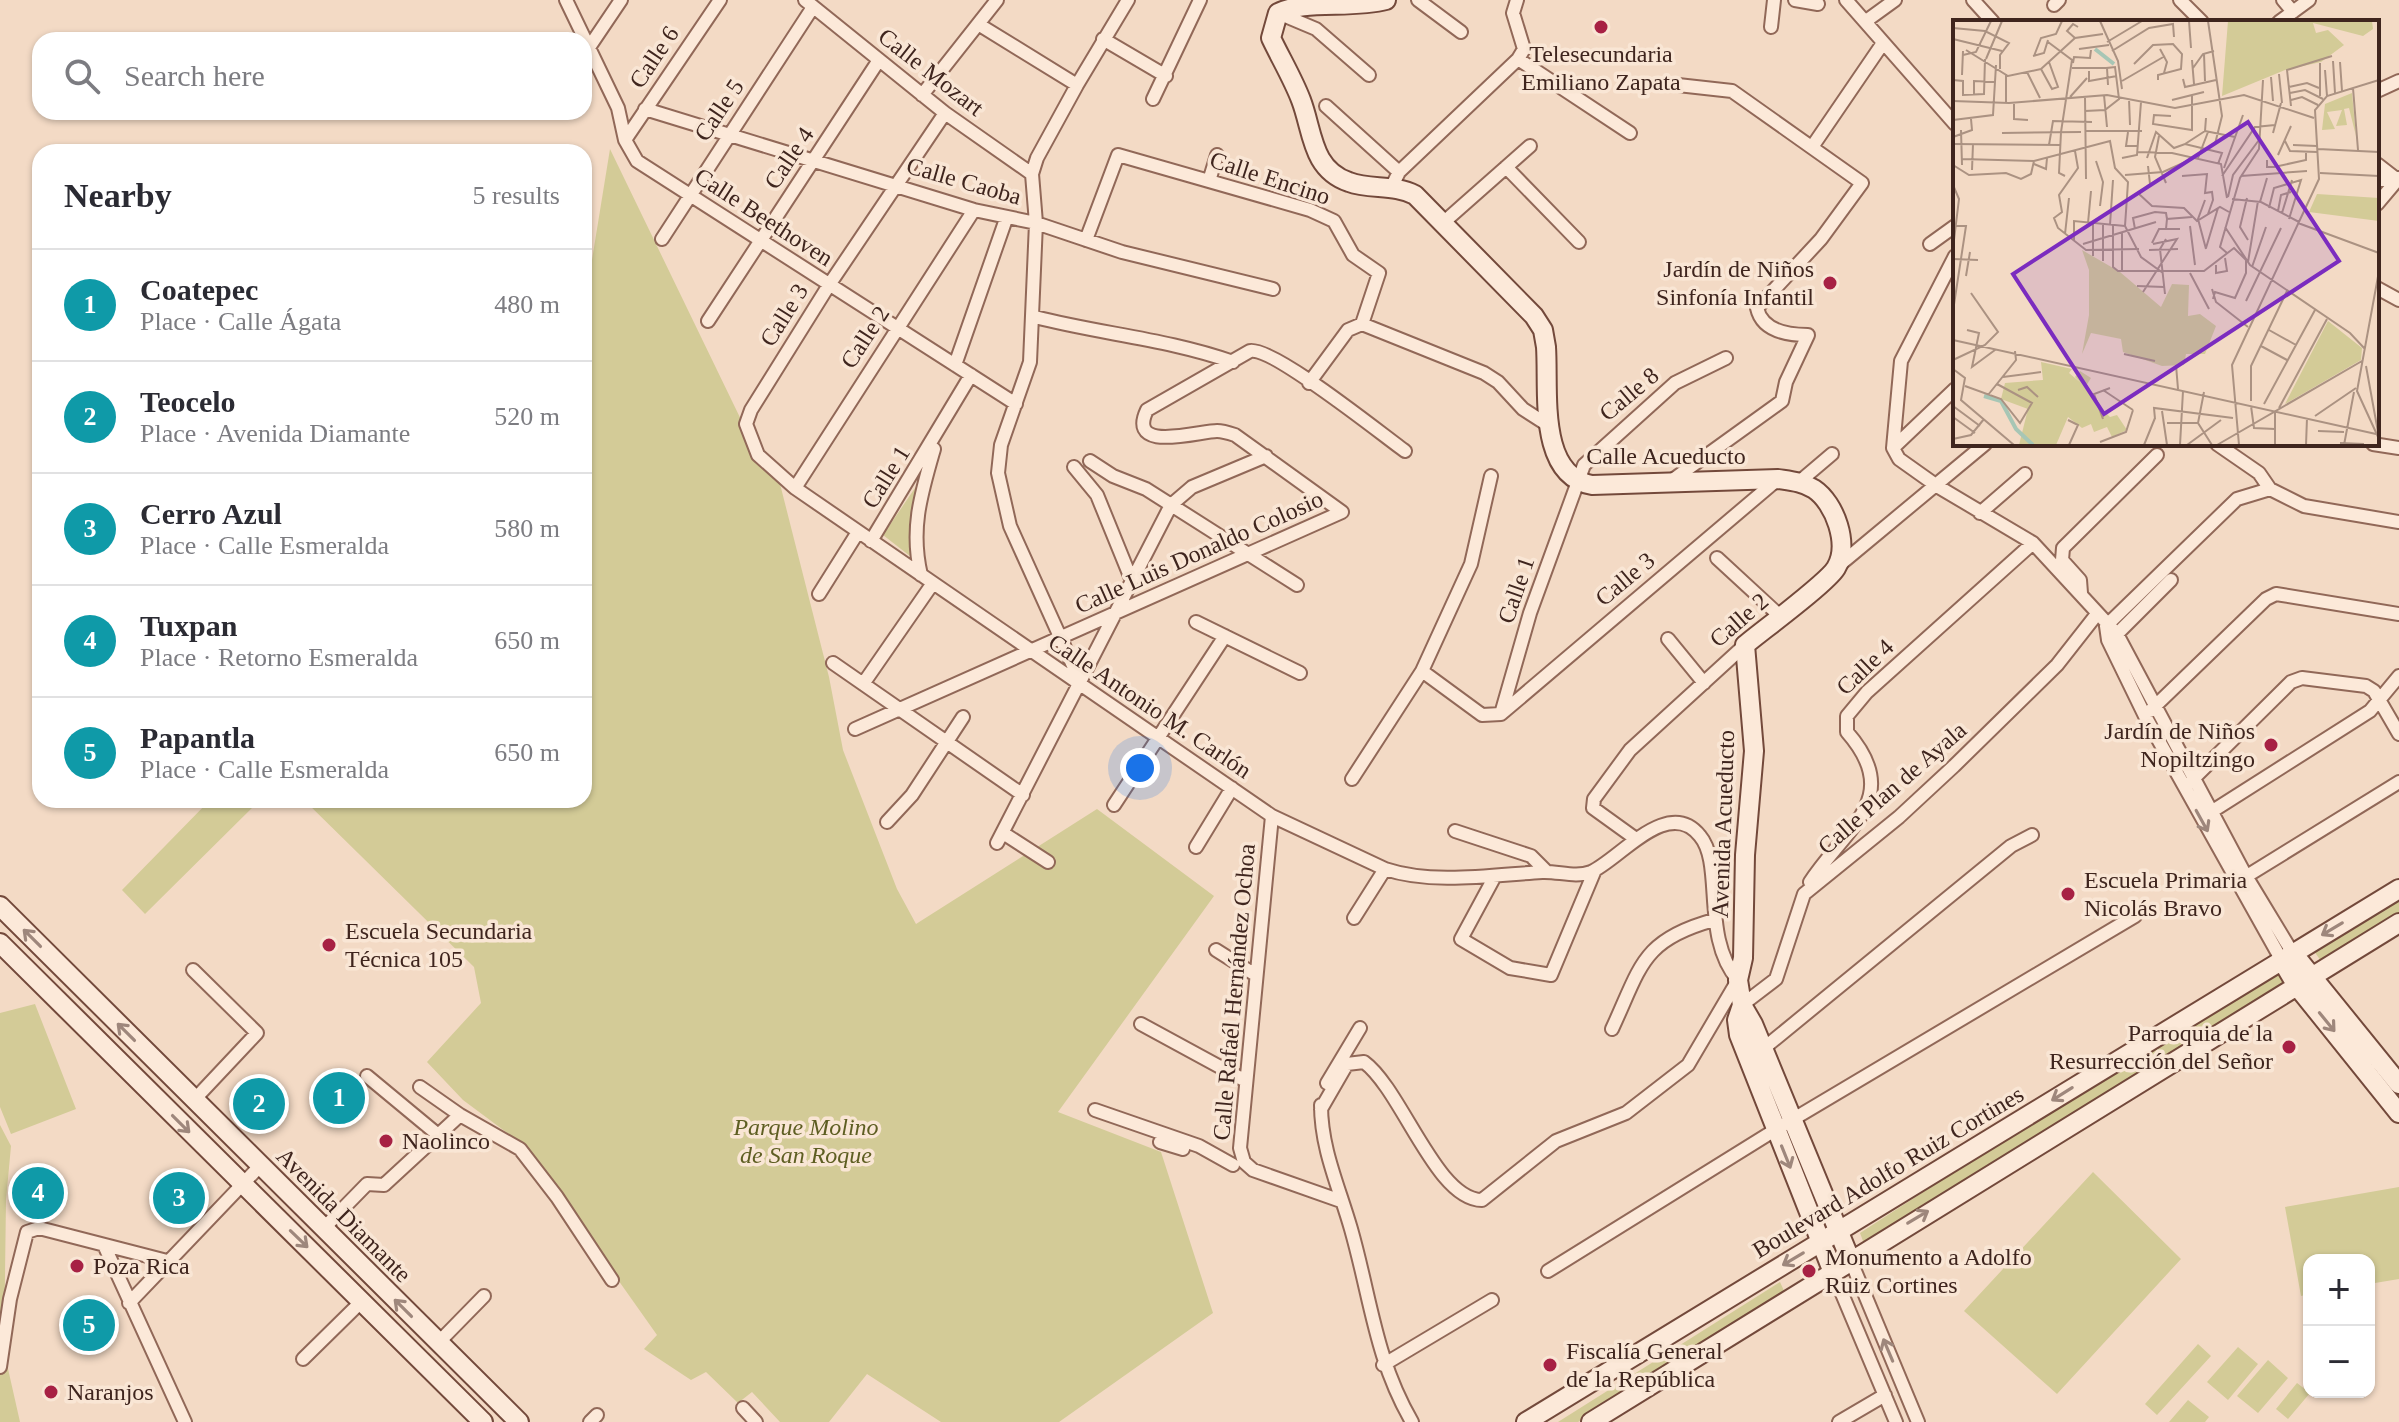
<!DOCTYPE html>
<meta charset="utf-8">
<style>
:root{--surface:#fff;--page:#f7f7f7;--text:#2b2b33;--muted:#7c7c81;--line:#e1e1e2;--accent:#7c3aed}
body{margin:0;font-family:Georgia,serif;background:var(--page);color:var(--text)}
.controls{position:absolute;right:24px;bottom:24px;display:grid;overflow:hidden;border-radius:16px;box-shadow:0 2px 6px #0004}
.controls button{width:72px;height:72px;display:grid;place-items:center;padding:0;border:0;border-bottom:2px solid var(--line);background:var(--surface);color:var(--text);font:40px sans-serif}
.you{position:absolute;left:1140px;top:768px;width:28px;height:28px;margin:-20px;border:6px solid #fff;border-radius:50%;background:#1a73e8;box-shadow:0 0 0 12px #1a73e833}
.badge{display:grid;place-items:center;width:52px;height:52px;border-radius:50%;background:var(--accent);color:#fff;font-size:26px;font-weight:700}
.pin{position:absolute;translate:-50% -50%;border:4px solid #fff;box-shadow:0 2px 8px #0006}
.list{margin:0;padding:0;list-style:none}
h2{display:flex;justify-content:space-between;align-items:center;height:104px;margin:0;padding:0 32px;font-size:34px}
h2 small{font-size:26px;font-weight:400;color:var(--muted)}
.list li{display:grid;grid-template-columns:52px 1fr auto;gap:24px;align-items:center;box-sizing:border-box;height:112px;padding:0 32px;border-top:2px solid var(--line)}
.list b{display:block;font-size:30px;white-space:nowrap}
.list p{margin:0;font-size:26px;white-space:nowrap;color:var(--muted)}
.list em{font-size:26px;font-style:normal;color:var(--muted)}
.icon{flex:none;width:44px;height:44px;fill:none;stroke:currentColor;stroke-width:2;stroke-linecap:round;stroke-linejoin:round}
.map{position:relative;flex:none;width:2399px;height:1422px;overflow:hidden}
.search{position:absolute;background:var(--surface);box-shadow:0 2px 6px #0004;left:32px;top:32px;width:560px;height:88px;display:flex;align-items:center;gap:20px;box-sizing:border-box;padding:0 28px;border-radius:24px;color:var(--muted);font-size:30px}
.panel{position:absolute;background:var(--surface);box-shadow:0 2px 6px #0004;left:32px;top:144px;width:560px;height:664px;border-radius:24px}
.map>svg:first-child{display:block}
</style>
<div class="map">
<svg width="2399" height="1422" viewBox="0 0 2399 1422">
<rect width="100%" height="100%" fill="#f3dac5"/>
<!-- green -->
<path fill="#d3cb97" d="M610 149 747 432 778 476 829 677 843 750 897 889 916 924 1097 809 1214 896 1058 1112 1161 1152 1213 1313 1059 1422H941L867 1374 829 1422H780L752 1392 738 1403 706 1372 691 1380 644 1349 657 1335 522 1144 463 1100 427 1062 481 1003 474 967 304 800H584V281L591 266Z
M930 466 916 513 919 563 883 535Z
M210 800H260L145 914 122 890Z
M2399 898V917L2323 964 2314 951Z
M2282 970 2290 983 1866 1249 1860 1233 2053 1108Z
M35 1004 76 1109 11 1134 0 1107V1013Z
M0 1125 11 1146 6 1200 4 1351 20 1422H0Z
M2093 1172 2181 1259 2057 1394 1964 1311Z
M2399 1187V1279L2369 1284V1260H2309V1294L2301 1296 2285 1207Z
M1780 1282 1785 1293 1578 1422H1558Z
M2198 1344 2211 1356 2157 1415 2145 1404Z
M2238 1347 2258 1364 2228 1400 2207 1382Z
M2268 1360 2288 1378 2258 1413 2237 1396Z
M2297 1383 2310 1393 2288 1419 2276 1409Z
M2188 1400 2209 1417 2205 1422H2169Z"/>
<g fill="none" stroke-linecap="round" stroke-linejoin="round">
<!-- street casing -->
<g stroke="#916858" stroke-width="16">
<path id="street" d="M566 0 618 108 625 140 637 161 1016 404
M805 0 945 113 1032 174
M1418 0 1461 32
M1795 0 1818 4
M1846 0 1955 124
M1973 0 1993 22
M2180 0 2202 22
M2283 0 2293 12
M2054 5 2059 0
M1278 13 1316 29 1369 75
M1866 21 1895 0
M2279 22 2309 0
M978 24 1077 85
M1771 27 1774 0
M1103 39 1166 76
M590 46 621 0
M1518 59 1630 133
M1669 84 1732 91 1862 183 1821 239 1757 308C1762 331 1788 335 1808 335L1786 382 1782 401 1671 481
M2377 91 2399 81
M922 95 997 0
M1153 99 1200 0
M1326 106 1399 172
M645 109 974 210 1036 223 1122 252 1273 289
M945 113 829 285 751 410 746 424 758 455 795 488 1272 816 1385 869C1433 885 1493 875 1542 872 1558 871 1575 878 1591 872 1620 859 1668 796 1700 836 1724 864 1701 938 1738 980L1688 1065 1626 1113 1556 1141 1482 1200C1436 1200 1402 1090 1364 1062L1347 1064 1321 1109
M625 140 720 0
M1812 147 1883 43
M2377 164 2399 181
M1506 167 1579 242
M2377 180H2398
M1209 181 1217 155
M1391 188 1399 172 1518 59 1524 49 1513 13 1517 0
M2377 204 2399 178
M1444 222 1530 146
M662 239 813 7
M1086 240 1118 155 1310 210 1334 221 1353 255 1379 273 1362 324
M1930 244 1955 226
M1955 256 1901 361 1893 448 1899 459 1937 486 2033 543 2117 634 2246 876 2292 952
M2377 288 2399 300
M1035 317C1101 334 1168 339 1233 362
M708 321 879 60
M955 365 1006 219
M1309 383 1348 330 1362 324 1484 373 1498 382 1523 409 1551 427
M2217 444 2259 473 2270 489 2304 506 2399 522
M2373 444 2399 448
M1893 448 1955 389
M1090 461 1113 476 1146 489 1297 585
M1074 467 1097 495 1132 581
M1799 482 1832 454
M795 488 974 210
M1980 513 2025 474
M871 541 971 375
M1717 558 1780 616
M1837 567 1985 444
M921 575C910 529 921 494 934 449
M2081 593 2080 580 2062 560 2063 548 2157 455
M819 594 858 532
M1196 622 1300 673
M2106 626 2108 640 2145 716 2281 959
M2106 626 2237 499 2270 489
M2117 634 2171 580
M1668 639 1704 683
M833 663 1023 795
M1422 671 1482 715 1501 714
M1080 681 1010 526 998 473 1001 445 1030 362 1036 223 1032 174 1037 158 1077 85 1128 0
M863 684 933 583
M2150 711 2266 599 2276 594 2399 614
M1501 714 1530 613 1584 465 1675 383 1726 358
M1501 714 1778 479
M855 729 1342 512 1235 435C1229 433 1223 431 1217 431 1199 431 1126 454 1147 410L1250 351C1272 346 1380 433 1405 451
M1352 779 1422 671 1471 564 1491 476
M2188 784 2291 682 2302 678 2366 686 2374 691 2399 734
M1114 805 1225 636
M2211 812 2370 711 2399 676
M1272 816 1240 1148 1244 1162 1253 1170 1341 1201
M887 822 912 795 963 717
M1455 831 1531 856 1546 871
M1003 833 1048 862
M1636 839 1593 808 1594 799 1630 750 1745 645
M997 843 1171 505 1192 487 1266 456
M1196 847 1232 788
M1495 876 1461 939 1510 968 1551 975 1595 870
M2242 879 2399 782
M1810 882C1845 828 1905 798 1847 732V716L1867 692 2033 543
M1354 918 1385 869
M1216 950 1254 974
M193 970 257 1033 194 1100
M1742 1005 1776 979 1804 894 1899 817 1954 766 2057 665 2097 614
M1141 1024 1244 1080
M1612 1029C1641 967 1641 940 1714 920
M1758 1053 2011 846 2032 835
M367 1076 437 1134
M1327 1083 1360 1028
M420 1087 460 1115 520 1149 557 1197 612 1280
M1321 1105C1321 1149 1339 1187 1351 1229 1371 1299 1375 1358 1412 1422
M1095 1110 1199 1146 1233 1165
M1160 1142 1183 1149
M323 1229 367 1184 384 1185 460 1115
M104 1245 185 1422
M1850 1259 1918 1422
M1832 1270 1896 1422
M1548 1271 1775 1130 2135 916
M129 1303 260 1166
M438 1343 484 1296
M303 1359 362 1301
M1383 1365 1492 1300
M0 1367 10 1299 27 1232 39 1228 167 1261
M743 1408 756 1422
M590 1422 597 1415
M1839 1422 1885 1395"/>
</g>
<!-- secondary casing -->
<g stroke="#73493b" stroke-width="22">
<path id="secondary" d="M1386 0C1353 9 1303 0 1278 13L1271 38C1281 59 1293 79 1301 100 1313 131 1311 169 1349 182 1370 190 1394 184 1415 195L1534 316 1543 330 1546 347C1549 390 1537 475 1592 485L1778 479C1791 481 1803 482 1814 489 1835 503 1850 545 1836 568 1827 583 1763 630 1745 645L1754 751 1745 855 1743 958 1738 980 1742 1005 1753 1024 1850 1259
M0 906 519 1422
M0 943 483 1422
M2292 952 2399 1084
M2281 959 2297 986 2399 1113
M1742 1005 1737 1020 1739 1035 1832 1270
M1526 1422 2399 889
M1591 1422 2399 923"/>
</g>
<!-- street -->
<use href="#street" stroke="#fce9d9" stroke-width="12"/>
<!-- secondary -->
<use href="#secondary" stroke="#fce9d9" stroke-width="18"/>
</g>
<!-- one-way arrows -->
<defs><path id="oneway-shaft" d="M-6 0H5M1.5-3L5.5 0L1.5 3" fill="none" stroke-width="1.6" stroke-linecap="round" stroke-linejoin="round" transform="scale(2)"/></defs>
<g stroke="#9e877c">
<use href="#oneway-shaft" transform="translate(2202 821) rotate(61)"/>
<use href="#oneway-shaft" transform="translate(2332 929) rotate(149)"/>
<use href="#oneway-shaft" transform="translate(32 938) rotate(-135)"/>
<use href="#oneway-shaft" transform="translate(2327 1022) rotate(51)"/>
<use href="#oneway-shaft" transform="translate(126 1032) rotate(-135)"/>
<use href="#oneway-shaft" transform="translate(2062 1094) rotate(148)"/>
<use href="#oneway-shaft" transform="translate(181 1124) rotate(45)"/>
<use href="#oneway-shaft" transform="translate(1786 1157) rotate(68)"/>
<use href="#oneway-shaft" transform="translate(1918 1217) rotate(-31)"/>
<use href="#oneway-shaft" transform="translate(299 1239) rotate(44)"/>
<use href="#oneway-shaft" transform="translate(1793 1259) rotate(149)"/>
<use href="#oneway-shaft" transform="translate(403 1308) rotate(-135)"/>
<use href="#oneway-shaft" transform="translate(1888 1350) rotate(-113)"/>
</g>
<!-- markers -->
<g fill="#a72144" stroke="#f9e6d5" stroke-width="3">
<circle cx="1601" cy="27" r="8"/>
<circle cx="1830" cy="283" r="8"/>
<circle cx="2271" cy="745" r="8"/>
<circle cx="2068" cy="894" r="8"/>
<circle cx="329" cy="945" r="8"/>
<circle cx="2289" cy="1047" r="8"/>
<circle cx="386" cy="1141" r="8"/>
<circle cx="77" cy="1266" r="8"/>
<circle cx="1809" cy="1271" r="8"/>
<circle cx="1550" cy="1365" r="8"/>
<circle cx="51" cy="1392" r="8"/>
</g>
<g text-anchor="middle" stroke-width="7" stroke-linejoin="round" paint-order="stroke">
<!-- poi labels -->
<g font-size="24" fill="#3f251e" stroke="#f9e6d5" text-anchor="start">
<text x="1601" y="62" text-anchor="middle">Telesecundaria<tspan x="1601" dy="28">Emiliano Zapata</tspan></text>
<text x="1814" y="277" text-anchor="end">Jardín de Niños<tspan x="1814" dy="28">Sinfonía Infantil</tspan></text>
<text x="2255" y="739" text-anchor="end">Jardín de Niños<tspan x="2255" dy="28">Nopiltzingo</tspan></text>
<text x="2084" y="888">Escuela Primaria<tspan x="2084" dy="28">Nicolás Bravo</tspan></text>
<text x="345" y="939">Escuela Secundaria<tspan x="345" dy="28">Técnica 105</tspan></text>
<text x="2273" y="1041" text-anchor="end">Parroquia de la<tspan x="2273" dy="28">Resurrección del Señor</tspan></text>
<text x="402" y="1149">Naolinco</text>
<text x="1825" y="1265">Monumento a Adolfo<tspan x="1825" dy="28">Ruiz Cortines</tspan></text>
<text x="93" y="1274">Poza Rica</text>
<text x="1566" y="1359">Fiscalía General<tspan x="1566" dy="28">de la República</tspan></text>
<text x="67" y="1400">Naranjos</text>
</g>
<!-- street labels -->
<g font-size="24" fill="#3f251e" stroke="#f9e6d5">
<text transform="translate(654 57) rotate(-56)" y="8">Calle 6</text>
<text transform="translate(931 72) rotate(38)" y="8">Calle Mozart</text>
<text transform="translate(719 110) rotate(-56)" y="8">Calle 5</text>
<text transform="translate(789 158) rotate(-56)" y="8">Calle 4</text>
<text transform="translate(1270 178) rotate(18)" y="8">Calle Encino</text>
<text transform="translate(964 181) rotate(16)" y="8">Calle Caoba</text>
<text transform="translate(764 217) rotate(33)" y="8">Calle Beethoven</text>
<text transform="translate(784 315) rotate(-58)" y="8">Calle 3</text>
<text transform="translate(865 337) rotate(-57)" y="8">Calle 2</text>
<text transform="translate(1629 394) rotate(-40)" y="8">Calle 8</text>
<text x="1666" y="464">Calle Acueducto</text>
<text transform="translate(886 477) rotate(-58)" y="8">Calle 1</text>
<text transform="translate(1199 552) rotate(-24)" y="8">Calle Luis Donaldo Colosio</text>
<text transform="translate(1625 579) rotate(-40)" y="8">Calle 3</text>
<text transform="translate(1516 590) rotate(-71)" y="8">Calle 1</text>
<text transform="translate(1739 620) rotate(-41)" y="8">Calle 2</text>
<text transform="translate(1865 667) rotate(-44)" y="8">Calle 4</text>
<text transform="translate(1150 706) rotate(34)" y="8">Calle Antonio M. Carlón</text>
<text transform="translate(1892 788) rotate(-41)" y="8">Calle Plan de Ayala</text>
<text transform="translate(1723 824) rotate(-88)" y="8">Avenida Acueducto</text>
<text transform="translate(1234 992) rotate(-85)" y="8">Calle Rafaél Hernández Ochoa</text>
<text transform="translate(1888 1172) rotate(-31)" y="8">Boulevard Adolfo Ruiz Cortines</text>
<text transform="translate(344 1215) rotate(45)" y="8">Avenida Diamante</text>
</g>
<!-- park labels -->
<g font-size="24" font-style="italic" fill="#5e5e22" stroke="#f9e6d5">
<text x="806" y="1135">Parque Molino<tspan x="806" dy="28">de San Roque</tspan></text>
</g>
</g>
<!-- overview -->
<g transform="translate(1953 20)">
<rect width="426" height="426" fill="#f3dac5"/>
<path d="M275 1H419L420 9 410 16 360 3 363 13 375 10 391 25 368 42 332 50 269 76ZM399 73 403 116 396 88 391 89 394 105 383 106 389 90 374 92 382 109 369 110 372 84ZM364 174 426 178V201L356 192ZM129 230 167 252 208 287 219 264 236 265 235 296 247 294 263 306 252 334H233L231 345 209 346 170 332 168 319 138 313 129 334 136 295V250ZM375 301 409 328 408 340 332 384ZM88 342 119 349 116 353 128 363 122 357 127 351 138 358 133 366 147 387 157 397 164 395 174 410 159 417 154 407 141 412 138 404 129 408 115 397 103 425H66L75 389 48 379 52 363 90 360Z" fill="#d3cb97"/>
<path fill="none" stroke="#a7c6b5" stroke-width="4" d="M142 29 161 44M31 376 48 381 63 409 80 425"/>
<path fill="none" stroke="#ab9282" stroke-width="2" d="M147 1 165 41 169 69M236 1 238 28M255 1 269 96 262 124M0 8 32 11 56 23 47 35V49M122 18 114 11 120 4 125 7M0 19 49 31M95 22 119 40 108 112 106 153 112 156M154 22 189 1M126 29 156 25M207 29 214 42 211 53M13 30 55 56 88 49M159 31 196 8 220 4 221 17M251 34 252 61M10 35 23 32 38 1M80 36 91 33 95 20M81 36 88 18 103 14 109 1M33 39 49 1M239 40 241 64M380 41 382 73M387 42 389 71M120 43 121 37 137 38 138 30M181 44 200 25 220 24 229 34 228 49 205 55V60M119 48H153M240 48 250 34 261 31M88 49 122 18 150 14M88 49 99 69 105 67 96 42M372 50 374 76M136 51V61L164 56M74 52 87 78M326 54 329 83M9 55 10 31M318 57 320 81M230 59 232 67 263 60M0 60 10 61V75L31 74 32 39M169 61 212 36M336 67 354 63 366 68M400 68 405 130M337 73 352 70 370 79M21 74V61L42 62M151 75 154 107M367 76V43M117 77 134 58M132 77 133 159M176 79 177 105M219 80 251 72M338 80 349 77 365 85M0 81 56 83 154 75 222 88 291 75 361 98M53 83V54M61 83V99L75 100M338 86 334 50 379 36M132 91 152 90 166 79 162 47 154 48 155 65M218 96 201 95 200 104 239 110V75M0 100 40 95 43 45M8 110 9 145M133 111H189M252 111 282 117M175 112 173 126H185M49 113 128 112M320 113 328 83M206 116 202 137 213 163M0 117 19 110 18 99M332 121 337 131 364 132M0 124 108 125M232 124 252 111 253 98M96 125 100 101 139 102M340 125 364 126M365 129 426 132M122 131 125 148 106 175 109 192 101 198 105 208 133 230 186 229M185 132 219 133 268 144 274 178M325 135 338 106M169 138 184 135 188 82M194 138 203 112 221 128 232 124 269 133 265 144M245 138 255 112M9 139 81 141 157 121 162 148 175 162 172 206 188 237 210 253M314 140V147H321L353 140V132M143 141 150 162 147 186M81 144 93 149 94 138M0 145 16 155 53 153 68 159 78 154 81 141M195 146 197 164 186 174 199 186 231 188 244 201 267 187 276 192M271 148 290 95M19 150 20 124M367 153 426 156M172 155 210 152 239 139M229 156 254 154 252 173 259 172 260 180 255 194M269 156 302 107 322 105M288 156 354 151M0 165 6 179 0 228M275 177 280 155 306 120M294 178 287 207 295 220M279 179 308 182 346 202M252 180 245 199 253 229M307 182 314 158M316 188 321 168 348 160 336 199M325 191 328 175 338 172M329 193 339 160M135 203 138 171M345 203 426 233M157 205 160 160M160 205V247L165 251H251L281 228 293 240V253L282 278 262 272 260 279M0 206H13L0 291M237 206 242 245M272 207 297 245 397 313 412 329M182 209 180 198 202 192 213 193 214 199M213 209 214 199 239 197M169 213V252M112 214 116 178M121 221V201L172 206M199 223 206 209H227M130 224 203 202M253 228 265 188M196 230 225 229M274 233 267 227 287 158 306 129 310 60M140 236V203M0 239 25 240M150 241V204M295 242 305 181M263 245V253L274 251 272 238M299 247 313 207M426 251 404 371 426 419M237 253 256 289M13 256 17 232M184 266 211 267M259 269 263 282 295 307M190 272 224 219 200 224M212 274 207 229 213 219M293 281 328 208M14 310 26 313 19 347 42 330M316 310 343 325M0 320 423 414M308 326 334 340M171 334 202 341M0 340 32 325 45 312 18 273M223 345 225 369M413 346 425 412M0 349 12 358 8 380 61 425M50 357 88 352M12 366 48 379 67 403 79 383 44 364M65 370 74 367 85 377M150 370 180 390M251 372 245 403 259 425M35 375 63 340 62 331M298 381V346L334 271M311 384 362 290M0 386 27 406M298 386 301 408 322 409M326 388 374 299M209 391 214 425M362 396 403 368M0 397 22 413M150 399 141 374 157 368M202 399 201 388 280 398M115 400 125 405 116 425M214 403H245M365 411 391 412M0 419 18 415 31 399M147 422 173 412 180 390M387 423 411 424M191 425 202 398M227 425 230 371M234 425 268 400M264 425 409 341M286 425 279 345 366 159 362 90 374 76 426 60M322 425V393M353 425 354 398M391 425 401 372"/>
<path fill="#7b2cbf" fill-opacity="0.15" stroke="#7b2cbf" stroke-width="4" d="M295 102 386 241 151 394 60 254Z"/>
<rect width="426" height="426" fill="none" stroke="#3f251e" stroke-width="4"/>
</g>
</svg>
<div class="controls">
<button>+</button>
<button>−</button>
</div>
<div class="you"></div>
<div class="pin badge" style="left:339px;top:1098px;background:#0f9aa8">1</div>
<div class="pin badge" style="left:259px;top:1104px;background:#0f9aa8">2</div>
<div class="pin badge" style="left:179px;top:1198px;background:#0f9aa8">3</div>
<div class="pin badge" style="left:38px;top:1193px;background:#0f9aa8">4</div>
<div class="pin badge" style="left:89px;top:1325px;background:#0f9aa8">5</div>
<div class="search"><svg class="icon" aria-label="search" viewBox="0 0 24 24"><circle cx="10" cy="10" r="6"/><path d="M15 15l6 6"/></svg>Search here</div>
<section class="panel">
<h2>Nearby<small>5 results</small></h2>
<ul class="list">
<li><span class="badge" style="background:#0f9aa8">1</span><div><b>Coatepec</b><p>Place · Calle Ágata</p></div><em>480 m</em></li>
<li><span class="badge" style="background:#0f9aa8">2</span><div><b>Teocelo</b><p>Place · Avenida Diamante</p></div><em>520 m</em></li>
<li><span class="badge" style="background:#0f9aa8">3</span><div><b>Cerro Azul</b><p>Place · Calle Esmeralda</p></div><em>580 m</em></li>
<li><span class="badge" style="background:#0f9aa8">4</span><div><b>Tuxpan</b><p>Place · Retorno Esmeralda</p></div><em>650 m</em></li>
<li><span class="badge" style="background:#0f9aa8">5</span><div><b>Papantla</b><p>Place · Calle Esmeralda</p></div><em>650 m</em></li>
</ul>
</section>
</div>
